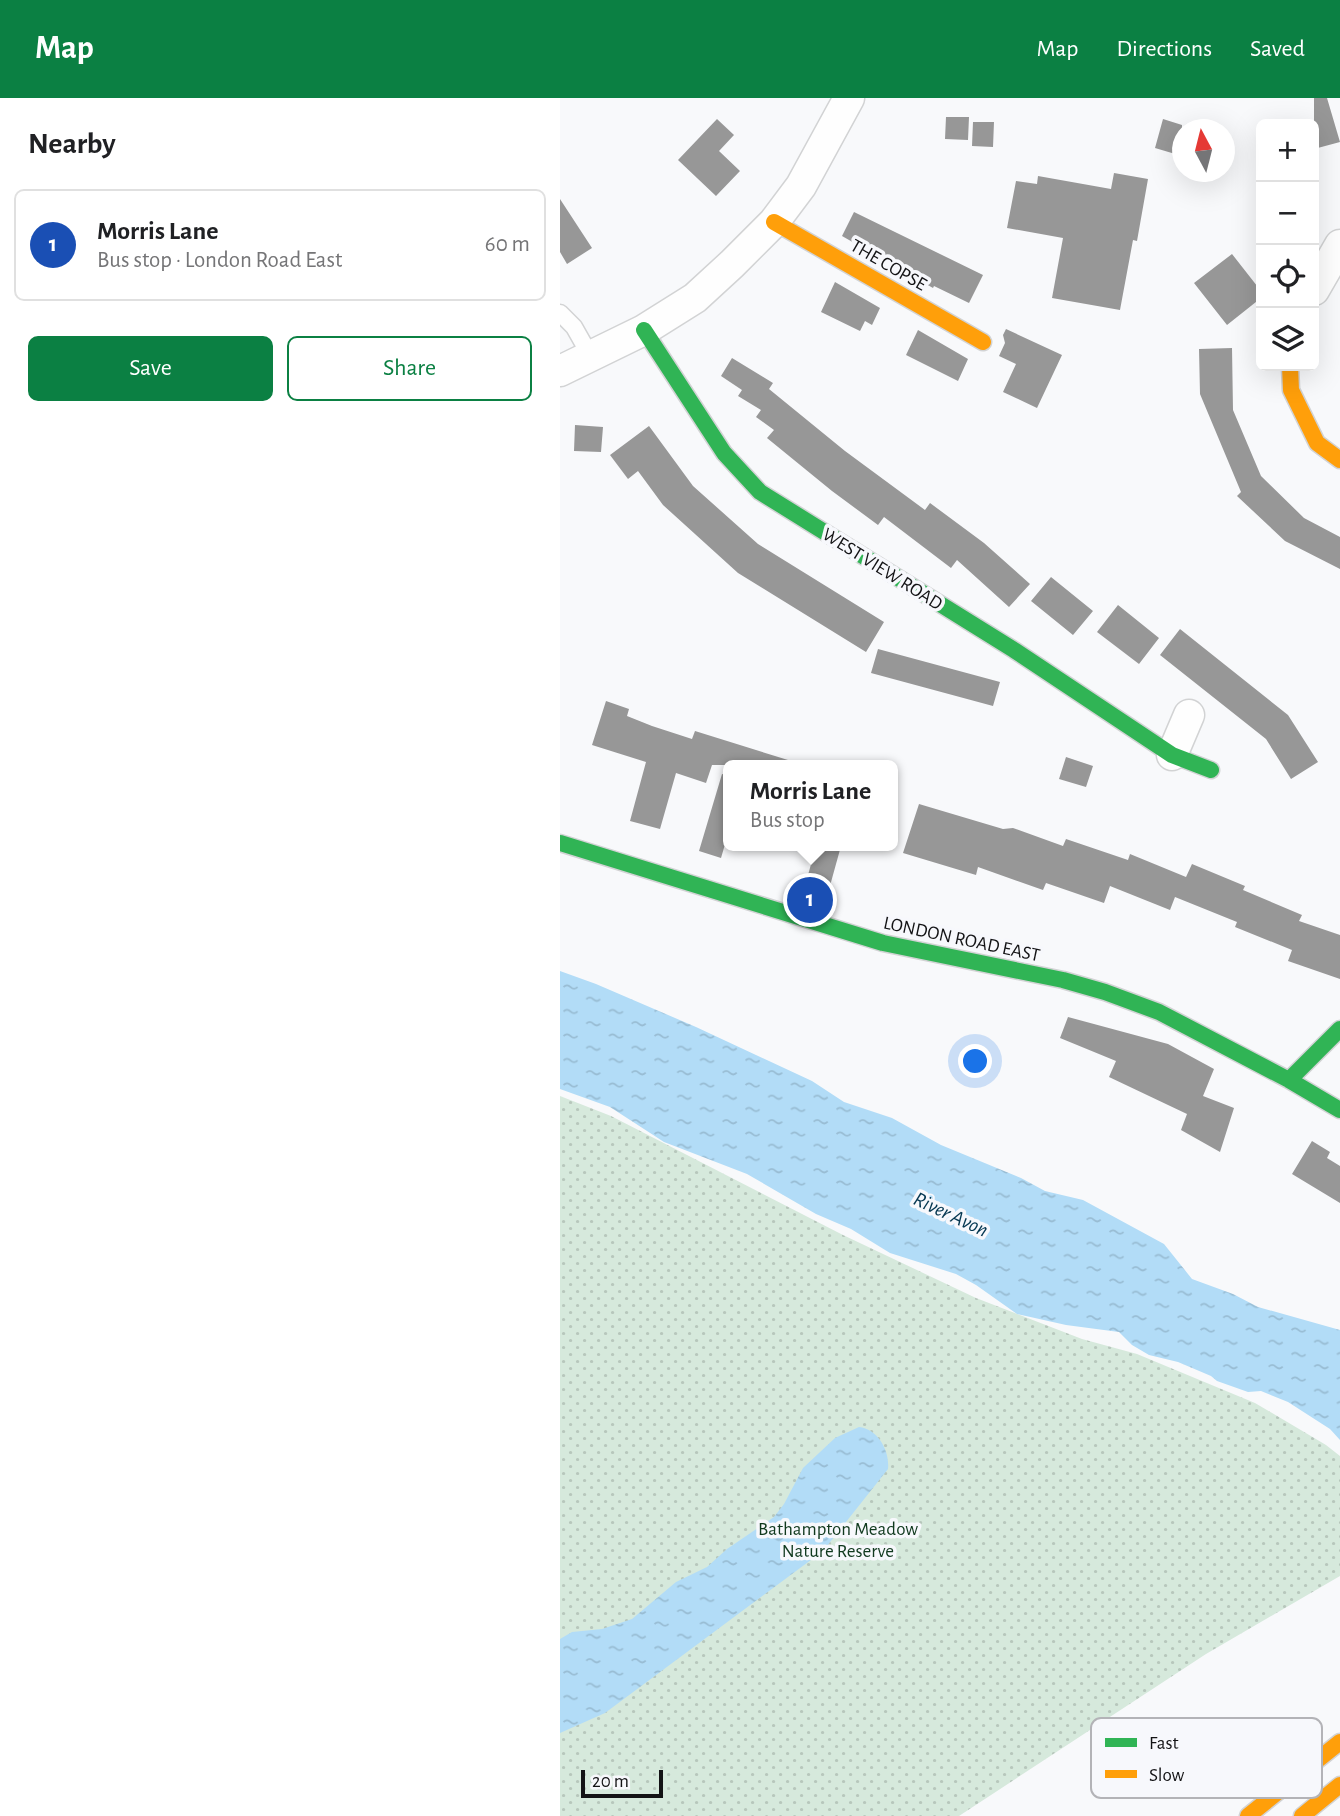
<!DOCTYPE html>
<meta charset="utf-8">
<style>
:root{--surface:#fff;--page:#f2f2f2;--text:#202124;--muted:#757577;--line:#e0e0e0;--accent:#0b8043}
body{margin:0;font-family:"Alegreya Sans",sans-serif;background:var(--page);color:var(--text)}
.controls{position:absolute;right:21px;top:21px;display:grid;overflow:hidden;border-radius:10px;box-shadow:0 7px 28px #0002}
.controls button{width:63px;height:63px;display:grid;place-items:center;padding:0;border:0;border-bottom:2px solid var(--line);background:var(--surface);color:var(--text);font:35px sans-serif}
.compass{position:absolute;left:612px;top:21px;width:63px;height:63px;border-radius:50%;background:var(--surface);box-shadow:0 7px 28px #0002;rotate:353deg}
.scale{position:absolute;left:21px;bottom:18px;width:82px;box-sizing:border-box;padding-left:7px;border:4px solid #131315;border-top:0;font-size:19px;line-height:24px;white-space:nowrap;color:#131315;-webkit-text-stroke:5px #f7f8fc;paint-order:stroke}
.you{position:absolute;left:416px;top:964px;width:24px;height:24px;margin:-18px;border:5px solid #fff;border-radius:50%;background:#1a73e8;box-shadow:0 0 0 10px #1a73e833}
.badge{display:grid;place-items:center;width:46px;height:46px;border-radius:50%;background:var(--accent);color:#fff;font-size:23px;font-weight:700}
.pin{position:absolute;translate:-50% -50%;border:4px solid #fff;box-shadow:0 2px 7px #0006}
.popup{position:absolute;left:163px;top:662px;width:175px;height:91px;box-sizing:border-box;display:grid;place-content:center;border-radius:10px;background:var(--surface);filter:drop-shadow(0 2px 5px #0005);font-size:23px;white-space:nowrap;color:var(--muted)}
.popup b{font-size:26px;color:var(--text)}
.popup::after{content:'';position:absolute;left:50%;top:100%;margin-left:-14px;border:14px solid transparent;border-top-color:var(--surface)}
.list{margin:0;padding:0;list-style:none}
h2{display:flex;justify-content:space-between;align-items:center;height:91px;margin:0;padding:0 28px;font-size:30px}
h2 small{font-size:23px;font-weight:400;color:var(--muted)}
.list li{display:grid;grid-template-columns:46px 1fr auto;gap:21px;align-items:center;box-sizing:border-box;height:112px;margin:0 14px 14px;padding:0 14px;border:2px solid var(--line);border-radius:10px}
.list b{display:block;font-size:26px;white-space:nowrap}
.list p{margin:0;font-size:23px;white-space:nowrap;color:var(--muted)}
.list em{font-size:23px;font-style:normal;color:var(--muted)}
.actions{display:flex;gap:14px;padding:21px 28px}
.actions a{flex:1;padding:16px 0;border:2px solid var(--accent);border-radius:10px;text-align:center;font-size:24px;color:var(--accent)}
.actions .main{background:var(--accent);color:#fff}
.icon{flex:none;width:38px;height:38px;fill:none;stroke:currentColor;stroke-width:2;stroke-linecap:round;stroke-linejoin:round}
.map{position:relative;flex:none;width:780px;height:1718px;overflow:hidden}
header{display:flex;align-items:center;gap:42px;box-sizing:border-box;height:98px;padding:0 35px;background:var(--accent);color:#fff}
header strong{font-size:33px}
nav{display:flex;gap:38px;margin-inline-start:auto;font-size:24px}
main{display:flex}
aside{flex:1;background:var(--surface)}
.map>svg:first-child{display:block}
</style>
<header>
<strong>Map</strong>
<nav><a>Map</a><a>Directions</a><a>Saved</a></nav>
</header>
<main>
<aside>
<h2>Nearby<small></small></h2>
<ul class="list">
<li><span class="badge" style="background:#1a4fb4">1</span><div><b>Morris Lane</b><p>Bus stop · London Road East</p></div><em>60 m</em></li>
</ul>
<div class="actions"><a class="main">Save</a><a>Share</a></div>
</aside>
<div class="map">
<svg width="780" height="1718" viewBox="0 0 780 1718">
<defs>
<pattern id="park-dots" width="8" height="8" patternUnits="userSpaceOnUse" patternTransform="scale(1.75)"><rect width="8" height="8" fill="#d6e9dc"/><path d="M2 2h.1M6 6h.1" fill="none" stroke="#b7c7bc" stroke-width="1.8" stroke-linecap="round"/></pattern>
<pattern id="water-ripples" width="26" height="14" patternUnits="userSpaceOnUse" patternTransform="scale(1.75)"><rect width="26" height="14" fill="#b2dcf7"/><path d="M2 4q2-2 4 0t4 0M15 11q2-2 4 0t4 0" fill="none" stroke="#98bcd3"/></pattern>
</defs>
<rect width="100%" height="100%" fill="#f8f9fb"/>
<!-- park -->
<path fill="url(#park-dots)" d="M0 998 51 1018 283 1137 416 1200 522 1241 577 1256 695 1305 766 1347 780 1358V1478L646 1556 399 1718H0Z"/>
<!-- water -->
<path fill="url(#water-ripples)" d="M0 873 36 886 136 929 252 983 284 1004 332 1020 381 1047 461 1080 485 1093 523 1102 604 1146 632 1181 673 1196 698 1209 780 1232V1342L770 1331 728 1304 701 1293 688 1294 657 1283 651 1278 618 1264 589 1257 572 1247 559 1234 506 1227 457 1216 416 1187 396 1176 330 1155 291 1131 256 1116 187 1076 104 1044 50 1009 0 991Z
M299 1329C318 1331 330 1353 328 1371L263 1453 45 1615 0 1635V1541L12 1534 42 1531 72 1521 116 1484 147 1469 167 1451 214 1419 224 1406 243 1370 275 1340Z"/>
<!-- building -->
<path fill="#979797" d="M754 0H767L780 44 754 51Z
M386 19H409L408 42 385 41Z
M157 21 174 37 159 53 180 73 156 98 118 62Z
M603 21 622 27V58L595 50Z
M413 24H434L433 49 412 48Z
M554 75 588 81 577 143 573 142 560 212 492 200 503 140 447 130 456 83 477 86 478 78 551 91Z
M0 101 32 150 7 166 0 154Z
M294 114 423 177 409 205 374 188 373 190 282 138Z
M672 156 701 193V200L667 227 634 185Z
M275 184 320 210 312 227 305 223 300 233 261 214Z
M446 231 502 257 477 310 443 294 456 266 439 258 445 245 443 237Z
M358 232 408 261 398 283 346 257Z
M672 250 673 312 701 378 744 420 780 439V471L725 443 677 398 681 394 640 296 639 251Z
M172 260 213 285 209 291 285 353 365 412 370 405 424 445 470 486 449 509 397 462 391 470 324 419 318 427 272 393 207 340 214 332 196 319 201 312 178 298 182 292 161 278Z
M15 327 43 329 41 354 14 353Z
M89 328 133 388 198 446 324 524 306 554 178 475 103 407 78 373 68 381 50 357Z
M491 479 533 513 513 537 471 503Z
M558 507 599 540 579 566 537 534Z
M620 531 728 617 758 664 731 681 706 641 600 557Z
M318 551 440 584 433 608 311 575Z
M46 603 69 611 67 618 92 628 132 641 135 633 228 662V667H152L146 685 116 675 100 731 70 723 86 664 32 647Z
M506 659 533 668 526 689 499 681Z
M162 676 168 677V736L161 760 139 753Z
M359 706 443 731 453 730 503 748 506 741 568 762 570 756 626 779 632 766 685 788 683 792 742 817 739 823 780 837V881L728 863 732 852 675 829 677 824 615 799 610 812 550 788 544 805 486 785 483 792 418 769 416 777 343 755Z
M256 748H281L268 795 245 788Z
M508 919 608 946 654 971 643 998 674 1010 660 1054 621 1032 627 1016 549 979 556 963 500 940Z
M752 1043 770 1054 767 1060 780 1068V1105L732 1076Z"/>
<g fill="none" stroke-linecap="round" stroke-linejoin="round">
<!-- lane casing -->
<g stroke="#d2d3d4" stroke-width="19">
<path id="lane" d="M0 215 14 229 31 259"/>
</g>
<!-- street casing -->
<g stroke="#d2d3d4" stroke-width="33">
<path id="street" d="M754 192 780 147
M0 273 84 232 135 200 172 166 214 124 241 88 289 0
M612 657 629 617"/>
</g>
<!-- fast casing -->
<g stroke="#d2d3d4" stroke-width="19">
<path id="fast" d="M84 232 164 355 200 394 454 552 612 657 651 672
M0 745 323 845 503 882 545 894 599 914 729 982 780 1012
M729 982 780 931"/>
</g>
<!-- slow casing -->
<g stroke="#d2d3d4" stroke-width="19">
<path id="slow" d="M214 124 423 244
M730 268 731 292 757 345 780 362
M688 1718 780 1644
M742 1718 780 1687"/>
</g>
<!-- lane -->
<use href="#lane" stroke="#fefefe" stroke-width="16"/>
<!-- street -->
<use href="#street" stroke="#fefefe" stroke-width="30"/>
<!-- fast -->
<use href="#fast" stroke="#30b455" stroke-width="16"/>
<!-- slow -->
<use href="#slow" stroke="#ff9f0a" stroke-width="16"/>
</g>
<g text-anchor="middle" stroke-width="7" stroke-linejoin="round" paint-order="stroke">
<!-- street labels -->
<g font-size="19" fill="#131315" stroke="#f7f8fc">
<text transform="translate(329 166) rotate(30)" y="7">THE COPSE</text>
<text transform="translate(323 470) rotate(32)" y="7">WEST VIEW ROAD</text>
<text transform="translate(402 840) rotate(12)" y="7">LONDON ROAD EAST</text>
</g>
<!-- park labels -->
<g font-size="19" fill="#10391e" stroke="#f7f8fc">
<text x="278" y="1437">Bathampton Meadow<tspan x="278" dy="22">Nature Reserve</tspan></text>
</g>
<!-- water labels -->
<g font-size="21" font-style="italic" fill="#053751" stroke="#f7f8fc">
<text transform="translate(391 1116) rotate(25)" y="7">River Avon</text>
</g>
</g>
<!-- legend -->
<rect x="531" y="1620" width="231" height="80" rx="10" fill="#f7f8fc" stroke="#b3b3b7" stroke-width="2"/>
<rect x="545" y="1640" width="32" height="9" fill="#30b455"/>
<rect x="545" y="1672" width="32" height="8" fill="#ff9f0a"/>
<g font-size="19" fill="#131315">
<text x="589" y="1651">Fast</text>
<text x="589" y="1683">Slow</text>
</g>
</svg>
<div class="controls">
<button>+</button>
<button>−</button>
<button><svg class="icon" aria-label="locate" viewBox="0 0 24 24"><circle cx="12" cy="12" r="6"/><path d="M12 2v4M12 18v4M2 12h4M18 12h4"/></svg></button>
<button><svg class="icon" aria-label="layers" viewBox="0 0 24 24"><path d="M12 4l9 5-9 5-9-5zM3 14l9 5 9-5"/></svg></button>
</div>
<svg class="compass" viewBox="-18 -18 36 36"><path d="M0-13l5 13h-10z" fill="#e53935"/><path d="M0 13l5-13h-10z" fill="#757577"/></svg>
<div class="scale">20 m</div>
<div class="you"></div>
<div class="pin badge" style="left:250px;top:802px;background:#1a4fb4">1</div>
<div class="popup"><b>Morris Lane</b>Bus stop</div>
</div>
</main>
